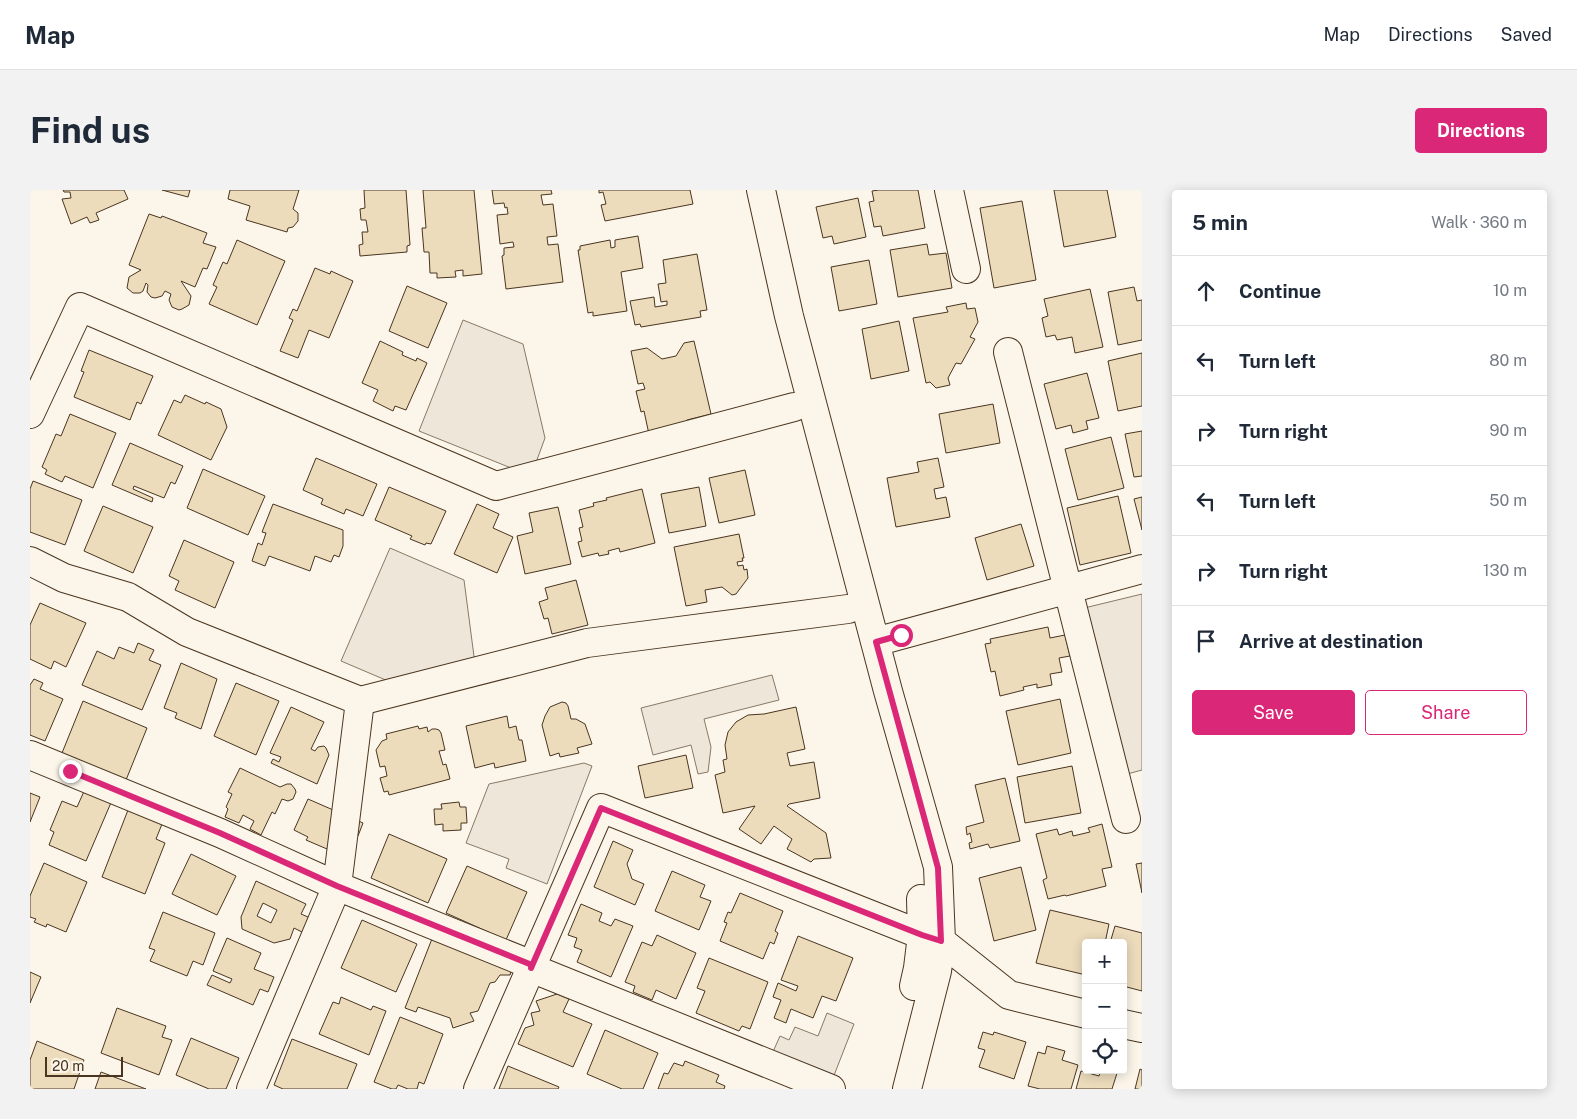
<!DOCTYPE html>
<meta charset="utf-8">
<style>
:root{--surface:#fff;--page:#f2f2f3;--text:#1f2937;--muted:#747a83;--line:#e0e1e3;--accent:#db2777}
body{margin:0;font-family:"Public Sans",sans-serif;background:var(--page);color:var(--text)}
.controls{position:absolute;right:15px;bottom:15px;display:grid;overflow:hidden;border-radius:5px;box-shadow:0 2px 12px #0003}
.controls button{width:45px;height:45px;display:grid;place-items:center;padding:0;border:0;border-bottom:1px solid var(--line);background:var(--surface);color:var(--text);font:25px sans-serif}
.scale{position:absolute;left:15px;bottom:12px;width:78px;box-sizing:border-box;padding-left:5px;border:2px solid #4a3520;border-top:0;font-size:14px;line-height:18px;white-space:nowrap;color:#4a3520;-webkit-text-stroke:4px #fbf6e9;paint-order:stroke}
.stop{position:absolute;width:15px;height:15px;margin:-11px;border:4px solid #db2777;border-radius:50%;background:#fff}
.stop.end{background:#db2777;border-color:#fff;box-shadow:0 1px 5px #0008}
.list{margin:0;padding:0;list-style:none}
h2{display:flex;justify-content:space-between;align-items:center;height:65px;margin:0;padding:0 20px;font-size:21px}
h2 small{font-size:16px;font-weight:400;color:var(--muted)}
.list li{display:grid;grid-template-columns:32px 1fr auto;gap:15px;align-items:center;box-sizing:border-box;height:70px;padding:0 20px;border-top:1px solid var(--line)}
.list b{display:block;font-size:19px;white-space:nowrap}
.list em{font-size:16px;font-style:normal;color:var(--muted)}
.actions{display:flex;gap:10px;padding:15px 20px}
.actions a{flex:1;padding:11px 0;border:1px solid var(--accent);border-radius:5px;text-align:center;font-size:18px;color:var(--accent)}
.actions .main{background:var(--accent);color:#fff}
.icon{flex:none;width:28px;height:28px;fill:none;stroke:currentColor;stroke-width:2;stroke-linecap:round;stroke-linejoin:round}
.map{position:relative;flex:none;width:1112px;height:899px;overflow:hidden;border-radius:5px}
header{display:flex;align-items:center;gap:30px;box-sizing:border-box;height:70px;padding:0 25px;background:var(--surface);border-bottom:1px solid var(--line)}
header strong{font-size:24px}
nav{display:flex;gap:28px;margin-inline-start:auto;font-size:18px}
.intro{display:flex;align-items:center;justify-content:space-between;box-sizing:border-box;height:120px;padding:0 30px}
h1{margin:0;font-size:35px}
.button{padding:12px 22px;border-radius:5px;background:var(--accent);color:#fff;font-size:18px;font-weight:700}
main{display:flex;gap:30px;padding:0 30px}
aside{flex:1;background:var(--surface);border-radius:5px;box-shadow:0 2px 12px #0003}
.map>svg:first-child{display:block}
</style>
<header>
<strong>Map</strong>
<nav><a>Map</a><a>Directions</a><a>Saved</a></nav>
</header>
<div class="intro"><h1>Find us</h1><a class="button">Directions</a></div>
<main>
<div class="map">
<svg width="1112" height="899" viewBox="0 0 1112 899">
<rect width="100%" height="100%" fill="#fbf6e9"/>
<!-- green -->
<path fill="#ede6d9" stroke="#887966" d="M433 130 493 154 515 248 501 286 389 241Z
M360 358 434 390 445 474 358 491 311 471Z
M1112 404V580L1086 587 1046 420Z
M742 485 749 510 674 529 681 557 678 582 668 584 661 555 623 565 611 518Z
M554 573 562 576 517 694 476 678 479 669 436 653 459 594Z
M797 823 824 834 803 888 742 864 750 846 759 850 765 837 788 846Z"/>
<!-- building -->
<path fill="#ecdcbc" stroke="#4a3520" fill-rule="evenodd" d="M33 0H94L98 9 66 23 69 30 60 33 57 27 41 34 32 9 41 8 40 2H34Z
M132 0H160L158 7Z
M200 0H269L263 19 268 23V31L263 37 258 38 257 42 216 30 220 16 198 9Z
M334 0H376L380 55 377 56V62L330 66 329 55 333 54 332 42H338L336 30H331L330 19 335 18Z
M393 0H444L452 84 433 86V80L425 81 426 87 407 88V83H400L399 62H394L392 38H396Z
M462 0H521L522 4 511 5 513 15 523 14 527 46 517 47 518 55 528 54 533 92 476 99 472 66 474 65V58L484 57 483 52 470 54 467 25 478 24 477 17 475 18 474 13 464 14Z
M569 0H660L663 14 575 31 571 15 576 14 573 2 569 3Z
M849 0H888L895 38 853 46 851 36 844 37 839 12 844 11 842 1Z
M1024 0H1077L1086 47 1034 57Z
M828 8 836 47 804 54 802 46 793 48 786 17Z
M992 11 1006 90 964 98 950 18Z
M119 24 131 28 132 26 177 43 173 53 186 57 177 79 173 78 165 97 151 91 161 106 159 115 152 119 149 120 142 117 139 110 141 104 135 101 132 106 125 108 121 107 117 102 118 95 116 93 113 101 110 103H103L97 98 99 87 111 80 99 75Z
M608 46 613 78 591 82 597 121 563 126V122L558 123 548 60H550V56L580 50 581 58 585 57V50Z
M207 50 255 71 227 135 179 114 187 97 183 95 193 72 197 74Z
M897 54 899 65 916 63 922 98 868 107 860 60Z
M667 64 677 120 670 121 671 127 611 137 610 134 605 135 600 111 624 107 625 117 637 115V111L631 112 628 94 636 93 633 70Z
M839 70 847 114 809 121 801 77Z
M285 78 300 84 301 81 323 91 299 148 279 140 268 168 250 161 263 130 259 128 263 119 267 121Z
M377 96 417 113 398 158 359 141Z
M1104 97 1107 111 1112 110V150L1088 155 1078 102Z
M1060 99 1073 157 1045 163 1042 147 1027 150 1025 145 1016 147 1012 128 1018 126 1014 109Z
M936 113 937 119 945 118 948 132 940 147 945 149 931 174 926 173 918 188 920 195 906 198 900 192 896 193 883 128 918 122 916 117Z
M869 131 879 181 841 189 832 139Z
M350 151 373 162 372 165 386 171 387 168 397 173 376 220 365 216 363 221 343 211 348 200 332 193Z
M664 151 681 224 657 230 659 240 620 249 614 221 611 222 606 201 615 199 613 193 608 194 601 161 617 158 632 169 646 166 654 153Z
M59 160 123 186 111 214 107 212 100 230 44 207 54 182 51 181Z
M1112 163V216L1088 221 1078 171Z
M1057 183 1069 228 1056 231 1058 239 1043 243 1041 235 1026 239 1014 194Z
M155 205 175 214 176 212 191 219 197 237 181 270 128 245 144 210 151 213Z
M963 214 970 253 916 263 909 224Z
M40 224 86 243 63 298 35 286 32 292 15 284 17 280 12 277 26 244 31 246Z
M1112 241V286L1104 287 1095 244Z
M1081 247 1094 298 1048 310 1035 259Z
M100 253 153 276 145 294 141 292 134 308 104 296 103 299 123 308 122 312 82 295Z
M286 268 347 294 333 326 316 319 314 324 291 314 293 309 273 300Z
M908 268 914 297 904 299 906 309 916 307 920 327 866 337 857 288 889 282 887 272Z
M173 279 235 306 218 345 157 318Z
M715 280 725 325 689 333 679 288Z
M3 291 52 310 35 355 0 342V299Z
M359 297 416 321 401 354 396 353 395 355 380 349 382 346 345 330Z
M669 297 676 336 639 343 631 304Z
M612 299 625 353 590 362 589 358 578 361 579 364 569 366 568 363 552 367 548 352 552 351 549 338 553 337 549 320 564 316 563 313 577 310 576 308Z
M1088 306 1101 363 1050 375 1037 318Z
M1112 307V340L1104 309Z
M243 314 313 340V356L309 367 304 365 301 372 285 366 280 381 239 366 235 376 222 371 228 353 232 355 236 343 232 342Z
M447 314 469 324 463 338 483 347 467 383 424 364Z
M73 316 123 337 103 383 54 361Z
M528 317 541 374 495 384 487 346 503 342 499 323Z
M991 334 1004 376 957 390 945 348Z
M709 344 714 368H712L713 371 707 372 708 376 713 375 714 380 717 379 718 388 706 404 702 405 692 397 675 400 677 412 656 416 644 357Z
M154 350 204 372 185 418 145 400 149 391 139 386Z
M546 390 558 435 522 444 518 428 514 429 509 412 518 409 515 398Z
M10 413 56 433 36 477 24 471 21 479 0 469V435Z
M1018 437 1020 448 1035 445 1040 466 1029 468 1032 482 1020 484 1022 495 1007 498V494L993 497 994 500 970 506 965 481 961 482 955 454 961 453 960 449Z
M108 453 124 460 119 470 131 475 112 520 52 495 67 461 84 469 89 457 104 463Z
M151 473 187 489 171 539 145 528 147 523 134 518Z
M4 489 13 493 10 499 33 509 15 551 0 545V495Z
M206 493 249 511 226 565 184 546Z
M1030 509 1041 563 988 575 976 521Z
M53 511 117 538 96 590 32 563Z
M532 512 536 513 538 516 541 529H546L555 534 562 554 547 558 549 563 530 567 529 563 520 566 512 535 515 526 520 517Z
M261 517 294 532 281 559 285 561 288 557 294 556 296 558 299 565 287 594 241 573 243 569 249 572 251 567 240 563Z
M766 517 775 559 757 563 760 576 784 572 790 608 759 614 757 616 796 643 801 668 784 669 781 672 757 659 762 649 744 636 731 654 709 639 725 616 693 623 685 585 695 582 693 570 697 569 695 555 698 542 706 532 718 525 734 524Z
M477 526 479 538 486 536 489 550H492L496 571 465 578 464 573 445 578 436 536Z
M388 536 389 539 397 537 398 542 402 539H406L409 540 411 543 415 560 409 561 413 575 416 574 420 589 359 605 358 601 354 602 350 588 357 586 355 576 350 577 346 560 352 551 357 549 356 544Z
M656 565 663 598 615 608 608 576Z
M1042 576 1051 623 995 633 987 587Z
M210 578 250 597 257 594H261L265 599 266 602 263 609 258 611 252 609 245 624 242 622 231 645 220 639 224 631 213 625 209 633 195 627 198 619 196 617 202 604 198 602Z
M975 588 990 651 960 658 958 654 940 659 939 653 942 652 940 643 937 645 936 637 954 632 945 595Z
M56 597 83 608 56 671 19 655 24 642 20 640 32 611 47 617Z
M0 603 10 607 0 632Z
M278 609 333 633 328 646 322 644 299 655 297 659 276 650 278 647 264 640Z
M429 612 430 617H436L437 633H431V640L413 641V634L405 635 404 619H412L411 614Z
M98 620 132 634 126 649 135 653 115 704 72 687Z
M1072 634 1082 677 1072 679 1076 696 1036 706 1035 705 1018 709 1013 690 1017 688 1006 644 1027 639 1029 645 1042 641 1043 646 1060 642 1058 638Z
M359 644 417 669 398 713 341 688Z
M583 651 603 660 597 674 602 689 614 694 605 715 564 697Z
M161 664 206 686 187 725 142 704Z
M14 673 57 692 36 742 17 734 16 737 4 732 6 729 0 727V706Z
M1112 673V703L1106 674Z
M437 676 497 702 476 750 416 723Z
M991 677 1006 740 964 751 949 688Z
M642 681 675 695 670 707 681 711 669 740 625 721Z
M226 691 276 714 271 724 285 730 278 745 264 738 260 749 244 753 212 739 211 727ZM233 713 247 720 241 733 227 726Z
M710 703 753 721 745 741 748 743 744 754 740 752 733 769 690 751 697 733 694 732 698 722 701 723Z
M551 714 572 723 569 731 581 736 585 729 603 736 581 787 547 772 552 760 544 757 547 748 538 745Z
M1020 720 1079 734 1075 753H1056V785L1006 773Z
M133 722 185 743 173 775 163 771 157 786 120 771 125 760 119 758Z
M332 730 387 754 366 802 311 778Z
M1085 736 1112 743V801L1093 796V753H1080Z
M405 741 484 772 480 785H470L465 792 460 793 448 821 440 823 444 831 423 838 420 828 388 817 386 822 375 818Z
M627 745 666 763 646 809 626 800 622 810 603 802 605 796 595 792 612 752 622 756Z
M768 746 823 768 806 811 792 806 783 828 761 819 756 833 744 828 751 810 743 807 748 793 766 801 768 796 751 790Z
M197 748 231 763 224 779 244 787 238 802 230 799 223 815 177 795 182 785 200 793 202 789 183 781Z
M679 768 738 792 720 839 712 836 709 841 666 823 675 801 667 798Z
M0 782 11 787 0 813Z
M527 804 539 809 533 822 562 834 543 877 488 854 495 838 504 835 501 823 510 821 506 811Z
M311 807 341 820 343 816 356 821 339 865 289 844 303 812 309 814Z
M87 818 136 836 132 847 142 850 129 885 71 863Z
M370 827 413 844 394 894 389 892 387 899H378L368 895 366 899H362L344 892Z
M575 840 628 863 613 899H592L557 884Z
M953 842 963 845 964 842 996 852 984 889 949 877 955 860 948 858Z
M161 848 209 868 196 899H179L146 885Z
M262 849 327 874 317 899H253L244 895Z
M7 851 54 870 44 899H0V870Z
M1017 856 1035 861 1032 870 1048 875 1041 899H1010L998 896 1008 862 1015 864Z
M655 871 689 885 686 892 695 896 694 899H628L634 883 638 884 644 873 653 876Z
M478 876 529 897 528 899H469Z
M1110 879 1112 880V899H1105Z
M1071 880H1088L1082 899H1046L1051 881 1069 886Z
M71 882 116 899H65Z"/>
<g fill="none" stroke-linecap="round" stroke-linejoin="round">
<!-- minor casing -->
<g stroke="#4a3520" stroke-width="30">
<path id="minor" d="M731 0 759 126 858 501 908 677 911 751 907 781 877 899
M919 0 936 79
M978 162 1096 629
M0 224 50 117 466 296 764 217
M0 371 34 388 98 407 157 442 330 511 557 453 818 419
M845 452 1112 379
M330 511 307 696 502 775 501 778 801 899
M0 565 190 643 307 696 221 899
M884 796 888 778 892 745 891 709
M1093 834 1112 838
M448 899 571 618 892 745 911 751 979 805 1056 824"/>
</g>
<!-- minor -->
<use href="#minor" stroke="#fbf6e9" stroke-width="28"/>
</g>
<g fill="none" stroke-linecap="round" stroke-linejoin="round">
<!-- route -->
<path stroke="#db2777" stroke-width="6" d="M40 581 190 643 307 696 502 775 501 778 571 618 892 745 911 751 908 678 846 452 871 445"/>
</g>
</svg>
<div class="controls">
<button>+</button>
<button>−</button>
<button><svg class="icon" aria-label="locate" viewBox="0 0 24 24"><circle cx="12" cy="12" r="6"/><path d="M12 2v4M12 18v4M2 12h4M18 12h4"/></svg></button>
</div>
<div class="scale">20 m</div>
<div class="stop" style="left:871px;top:445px"></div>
<div class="stop end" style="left:40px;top:581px"></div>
</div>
<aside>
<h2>5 min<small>Walk · 360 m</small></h2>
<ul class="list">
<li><svg class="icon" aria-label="ahead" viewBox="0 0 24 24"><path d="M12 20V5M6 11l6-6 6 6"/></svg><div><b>Continue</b></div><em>10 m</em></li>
<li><svg class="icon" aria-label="left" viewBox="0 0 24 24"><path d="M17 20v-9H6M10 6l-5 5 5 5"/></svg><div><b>Turn left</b></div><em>80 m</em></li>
<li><svg class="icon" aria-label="right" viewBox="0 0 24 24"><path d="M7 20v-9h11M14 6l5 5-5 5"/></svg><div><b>Turn right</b></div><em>90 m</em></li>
<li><svg class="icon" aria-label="left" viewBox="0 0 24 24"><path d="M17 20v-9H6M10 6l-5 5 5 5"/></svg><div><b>Turn left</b></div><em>50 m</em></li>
<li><svg class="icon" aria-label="right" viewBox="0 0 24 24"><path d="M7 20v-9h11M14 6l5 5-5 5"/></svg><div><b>Turn right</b></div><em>130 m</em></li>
<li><svg class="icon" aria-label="arrive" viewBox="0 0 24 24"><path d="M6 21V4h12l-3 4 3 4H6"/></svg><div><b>Arrive at destination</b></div></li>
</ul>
<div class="actions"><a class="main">Save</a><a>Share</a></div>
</aside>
</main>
